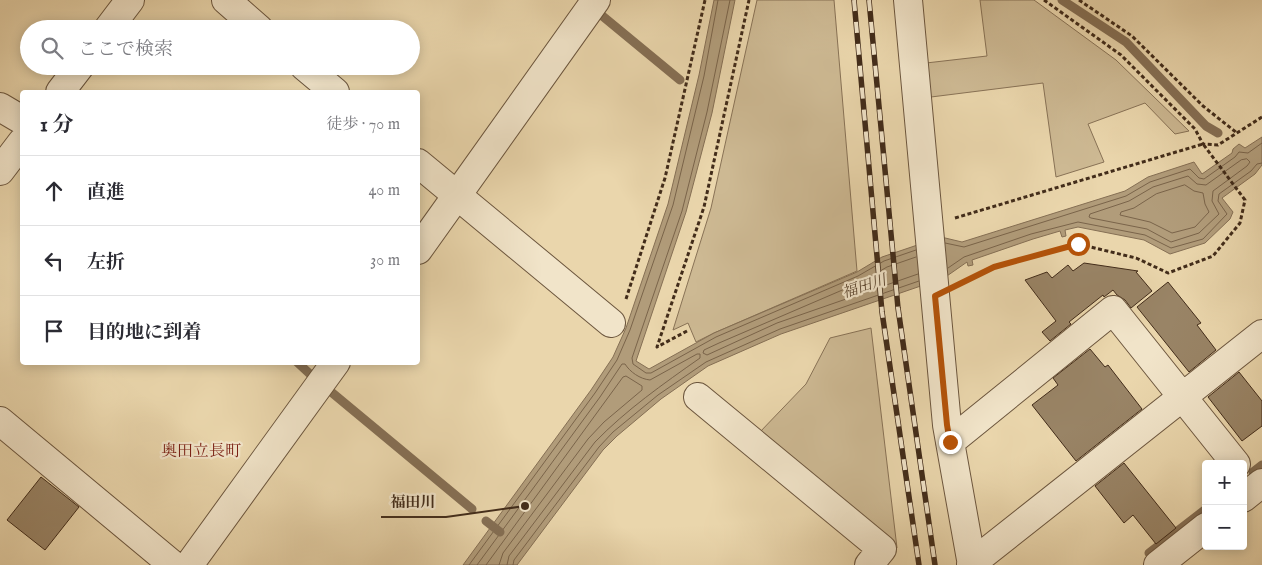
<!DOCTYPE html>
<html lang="ja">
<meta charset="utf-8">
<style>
:root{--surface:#fff;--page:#f7f7f7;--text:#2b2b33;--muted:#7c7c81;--line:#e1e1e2}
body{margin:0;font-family:"IM FELL English","Noto Serif JP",serif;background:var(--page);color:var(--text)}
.controls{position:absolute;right:15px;bottom:15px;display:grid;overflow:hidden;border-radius:5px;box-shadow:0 2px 12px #0003}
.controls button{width:45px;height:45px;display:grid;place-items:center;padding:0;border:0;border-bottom:1px solid var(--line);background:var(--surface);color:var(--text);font:25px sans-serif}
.stop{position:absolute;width:15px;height:15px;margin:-11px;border:4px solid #b45309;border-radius:50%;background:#fff}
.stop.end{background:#b45309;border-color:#fff;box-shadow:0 1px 5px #0008}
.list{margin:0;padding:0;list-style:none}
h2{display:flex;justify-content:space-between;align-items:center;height:65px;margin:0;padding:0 20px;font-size:21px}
h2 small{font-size:16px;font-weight:400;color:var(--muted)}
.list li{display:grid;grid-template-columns:32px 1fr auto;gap:15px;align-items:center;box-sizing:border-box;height:70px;padding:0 20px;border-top:1px solid var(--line)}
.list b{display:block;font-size:19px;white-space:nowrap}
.list em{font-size:16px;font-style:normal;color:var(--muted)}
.icon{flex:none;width:28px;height:28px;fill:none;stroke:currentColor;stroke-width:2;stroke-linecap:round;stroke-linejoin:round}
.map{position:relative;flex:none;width:1262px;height:565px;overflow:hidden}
.search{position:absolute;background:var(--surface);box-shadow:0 2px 12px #0003;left:20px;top:20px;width:400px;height:55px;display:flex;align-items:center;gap:12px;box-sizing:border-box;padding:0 18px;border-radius:28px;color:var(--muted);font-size:19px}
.panel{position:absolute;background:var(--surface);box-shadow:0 2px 12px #0003;left:20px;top:90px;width:400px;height:275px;border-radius:5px}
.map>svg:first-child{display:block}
</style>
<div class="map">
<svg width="1262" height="565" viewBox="0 0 1262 565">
<rect width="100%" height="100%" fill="#ead6ac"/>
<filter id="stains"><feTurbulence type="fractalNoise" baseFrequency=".004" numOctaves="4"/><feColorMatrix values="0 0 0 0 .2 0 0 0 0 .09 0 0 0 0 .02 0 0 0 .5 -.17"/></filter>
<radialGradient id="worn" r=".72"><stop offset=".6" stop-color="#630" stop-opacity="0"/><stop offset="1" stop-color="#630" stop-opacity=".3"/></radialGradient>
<!-- green -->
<path fill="#cdb993" stroke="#887256" d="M757 0H834L857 271 714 333 696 342 688 323 673 330 711 208Z
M980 0H1034L1116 60 1189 131 1175 134 1145 103 1088 124 1104 162 1056 177 1043 83 931 97 926 63 987 56Z
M871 328 897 548 759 433 806 384 830 338Z"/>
<!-- water -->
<path fill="#b19c7a" stroke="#856f54" d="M714 0H735L712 113 686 212 636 361 649 369 714 333 857 272 882 257 941 237 962 242 1125 191 1148 177 1194 162 1202 174 1232 153 1233 149 1239 144 1245 148 1262 137V165L1255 174 1222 198 1233 212 1230 219 1205 243 1170 254 1144 240 1078 227 1065 230 1066 236 1062 237 1060 231 1033 239 972 260 973 265 968 266 967 262 944 278 781 334 708 366 661 399 617 436 603 450 517 565H463L591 390 613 357 626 328 668 204 699 75Z"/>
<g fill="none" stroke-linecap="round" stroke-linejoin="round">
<!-- shore -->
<path stroke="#7a644a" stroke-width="1" d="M730 0 707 112 682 211 632 358 633 364 646 373H651L716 337 858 276 884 261 916 250
M1247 159 1250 162 1247 166 1213 191 1212 201 1219 214 1199 233 1171 242 1147 229 1091 218 1089 217 1090 214 1129 201 1153 187 1188 176 1197 184 1206 185 1241 160Z
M1185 185 1194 191 1203 193 1205 204 1209 212 1195 227 1172 233 1150 222 1120 215 1121 212 1134 208 1156 194Z
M945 243 964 247 1126 196 1150 182 1190 169 1199 178 1204 179 1235 157 1239 152 1248 153 1262 143
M916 257 887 267 861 282 719 343 704 350 703 353 707 355 777 323 918 274
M948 268 964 257 1031 234 1078 222 1145 235 1171 248 1203 239 1227 214 1218 201 1219 194 1251 171 1257 164 1262 163
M469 565 595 393 617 360 630 330 673 205 704 76 718 0
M477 565 600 397 622 364H625C630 372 640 379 650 380L697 354H700V358C663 384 626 410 595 442L509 556 507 565
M486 565 623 377 626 376 642 386V390L604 422 588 439 503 553 499 565
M513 565 514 560 599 447 613 432 658 395 706 362 780 329 919 281"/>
<!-- stream -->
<path stroke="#856f54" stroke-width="9" d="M1062 0 1126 42 1206 126 1218 133
M600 14 680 80
M297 362 311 375
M330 391 472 509
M1253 472 1262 465
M486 521 500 532
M1149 553 1206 509"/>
</g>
<!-- building -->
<path fill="#998466" stroke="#422c1a" d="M1084 263 1138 271 1136 272 1152 291 1131 308 1125 300 1117 295 1113 290 1104 297 1103 295 1069 322 1071 324 1050 341 1042 332 1056 321 1025 280 1047 272 1052 278 1068 265 1073 271Z
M1168 282 1201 323 1197 325 1216 350 1189 372 1137 307Z
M1090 349 1105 367 1108 365 1142 409 1076 461 1032 405 1058 385 1053 378Z
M1239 372 1262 401V426L1242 441 1208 397Z
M1124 463 1176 528 1156 544 1133 515 1124 523 1095 486Z
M41 477 79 507 45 550 7 520Z"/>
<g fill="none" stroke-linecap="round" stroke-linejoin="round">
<!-- minor casing -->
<g stroke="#6c563e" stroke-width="30">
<path id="minor" d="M226 0 259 29
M908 0 947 425 972 565
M108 29 130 0
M304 66 335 92
M60 92 80 66
M0 107 22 120
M418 163 611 323
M0 171 22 142
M418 250 596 0
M698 397 882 549 869 565
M0 421 173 565
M950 442 1113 310 1236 464
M1243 498 1262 483
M971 564 1262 334
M189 565 336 362
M1158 565 1206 527"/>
</g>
<!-- path -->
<path stroke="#422c1a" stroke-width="3" stroke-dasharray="4 2.5" stroke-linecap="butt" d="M1044 0 1121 55 1195 129 1203 144 1218 145 1262 117
M1079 0 1132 36 1203 106 1237 133
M955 218 1203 144 1245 200 1240 223 1213 256 1168 273 1136 258 1078 244 994 267 961 283
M626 299 665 178 705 0
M687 331 657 347 704 207 749 0"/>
<!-- minor -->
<use href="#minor" stroke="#f1e4c9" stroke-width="28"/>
<!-- rail casing -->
<g stroke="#422c1a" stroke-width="5.5">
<path id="rail" d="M854 0 882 312 919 565
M869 0 898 308 935 565"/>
</g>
<!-- rail -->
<use href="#rail" stroke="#f1e4c9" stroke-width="4" stroke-dasharray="11" stroke-linecap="butt"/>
</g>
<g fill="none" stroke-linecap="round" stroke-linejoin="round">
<!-- route -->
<path stroke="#b45309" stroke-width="6" d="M950 442 947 425 935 296 994 267 1078 244"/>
</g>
<g text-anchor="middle" stroke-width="4.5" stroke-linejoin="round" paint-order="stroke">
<!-- water labels -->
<g font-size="15" font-style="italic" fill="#5e4832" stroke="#f1e4c9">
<text transform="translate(864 286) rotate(-18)" y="5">福田川</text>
</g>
<!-- quarter labels -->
<g font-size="16" fill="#7a1f14" stroke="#f1e4c9">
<text x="201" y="456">奥田立長町</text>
</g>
</g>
<!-- callouts -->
<path fill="none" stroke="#422c1a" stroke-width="2" d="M525 506L446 517H381"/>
<circle fill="#422c1a" stroke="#f1e4c9" stroke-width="2" cx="525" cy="506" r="5"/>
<g font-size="15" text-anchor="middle" font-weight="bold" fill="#422c1a" stroke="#f1e4c9" stroke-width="4.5" stroke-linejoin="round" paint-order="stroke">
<text x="413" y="507">福田川</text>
</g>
<rect width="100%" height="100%" filter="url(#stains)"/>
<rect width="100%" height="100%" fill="url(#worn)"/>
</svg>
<div class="controls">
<button>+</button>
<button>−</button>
</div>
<div class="stop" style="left:1078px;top:244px"></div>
<div class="stop end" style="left:950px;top:442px"></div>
<div class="search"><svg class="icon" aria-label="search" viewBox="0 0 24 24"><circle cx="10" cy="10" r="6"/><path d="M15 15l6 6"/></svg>ここで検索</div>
<section class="panel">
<h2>1 分<small>徒歩 · 70 m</small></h2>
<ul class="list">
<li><svg class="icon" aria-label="ahead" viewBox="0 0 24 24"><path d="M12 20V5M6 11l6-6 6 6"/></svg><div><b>直進</b></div><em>40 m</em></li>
<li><svg class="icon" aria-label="left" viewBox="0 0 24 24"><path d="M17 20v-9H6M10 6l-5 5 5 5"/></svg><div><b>左折</b></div><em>30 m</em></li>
<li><svg class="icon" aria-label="arrive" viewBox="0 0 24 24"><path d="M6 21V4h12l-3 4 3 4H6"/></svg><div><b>目的地に到着</b></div></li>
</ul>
</section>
</div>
